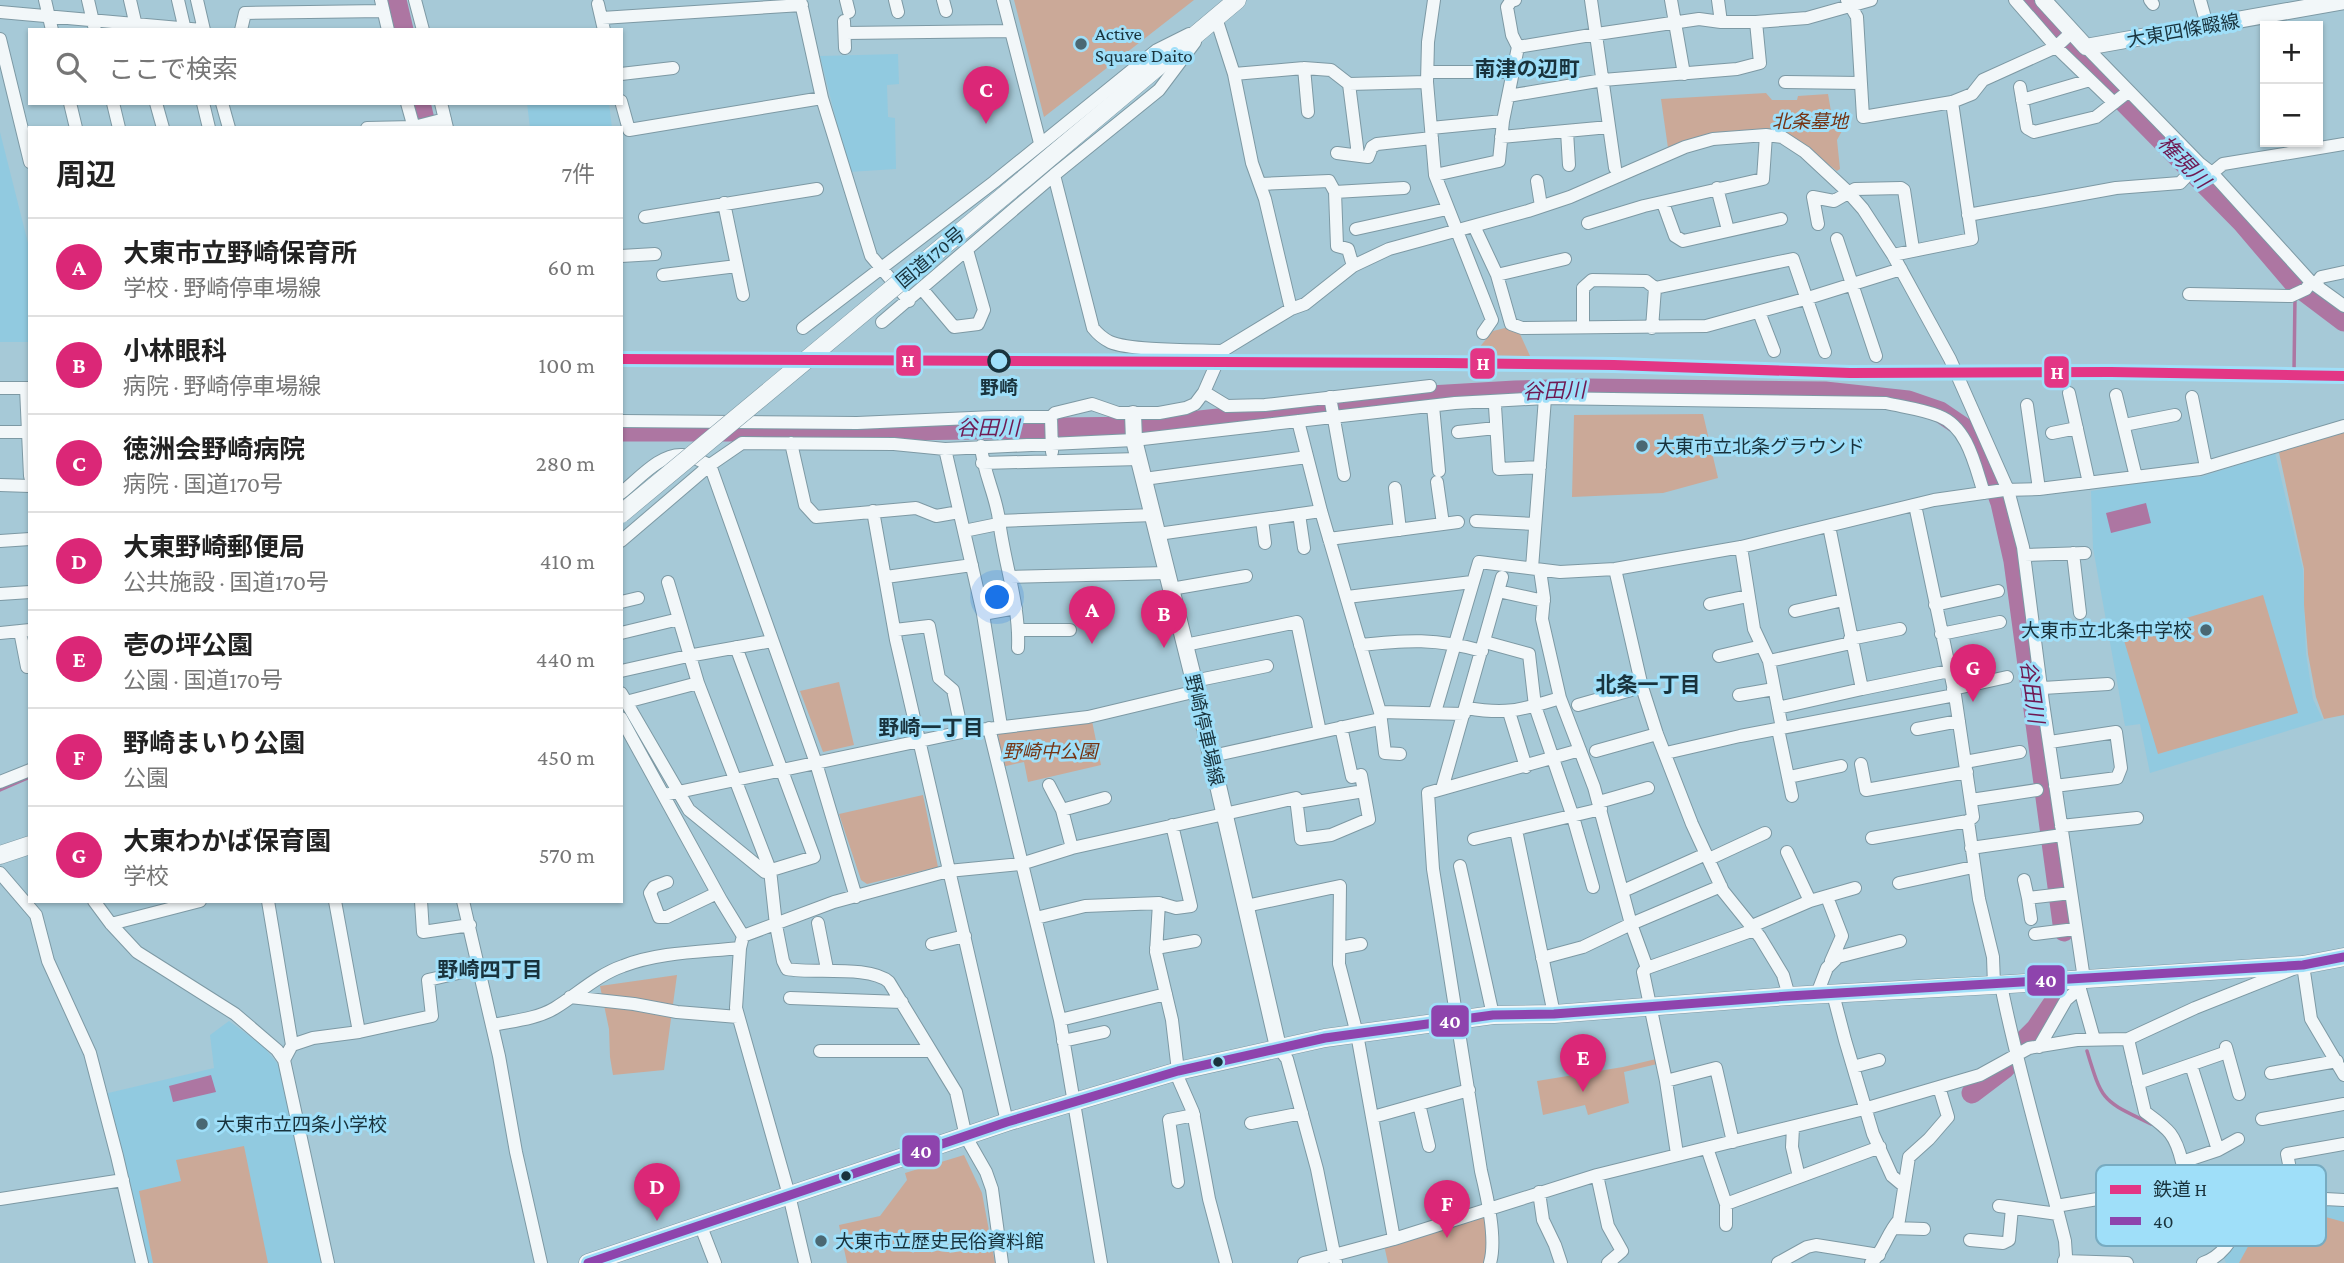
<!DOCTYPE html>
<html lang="ja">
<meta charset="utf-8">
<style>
:root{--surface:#fff;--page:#f6f6f6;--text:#222;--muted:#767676;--line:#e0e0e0;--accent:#db2777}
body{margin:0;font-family:"Crimson Pro","Noto Sans JP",serif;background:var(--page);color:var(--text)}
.controls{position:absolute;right:21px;top:21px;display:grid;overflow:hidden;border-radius:0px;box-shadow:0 2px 5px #0004}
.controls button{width:63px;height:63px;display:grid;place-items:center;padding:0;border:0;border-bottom:2px solid var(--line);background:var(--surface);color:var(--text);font:35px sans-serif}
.you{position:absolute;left:998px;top:598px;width:24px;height:24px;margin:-18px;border:5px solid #fff;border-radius:50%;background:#1a73e8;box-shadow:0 0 0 10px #1a73e833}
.badge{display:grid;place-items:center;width:46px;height:46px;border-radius:50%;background:var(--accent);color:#fff;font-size:23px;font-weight:700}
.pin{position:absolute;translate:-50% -58px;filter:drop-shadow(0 2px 4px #0008)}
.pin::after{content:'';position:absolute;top:37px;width:24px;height:21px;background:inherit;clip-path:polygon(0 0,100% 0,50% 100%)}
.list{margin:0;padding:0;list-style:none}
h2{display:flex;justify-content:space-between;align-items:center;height:91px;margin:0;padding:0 28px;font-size:30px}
h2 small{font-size:23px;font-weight:400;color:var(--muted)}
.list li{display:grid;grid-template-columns:46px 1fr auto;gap:21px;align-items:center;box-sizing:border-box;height:98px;padding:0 28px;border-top:2px solid var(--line)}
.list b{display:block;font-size:26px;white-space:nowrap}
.list p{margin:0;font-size:23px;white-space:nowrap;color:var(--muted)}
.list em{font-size:23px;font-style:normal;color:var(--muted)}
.icon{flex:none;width:38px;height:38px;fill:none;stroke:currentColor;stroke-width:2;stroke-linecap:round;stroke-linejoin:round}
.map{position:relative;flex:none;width:2344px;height:1263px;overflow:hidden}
.search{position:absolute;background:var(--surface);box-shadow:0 2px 5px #0004;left:28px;top:28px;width:595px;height:77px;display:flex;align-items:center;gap:18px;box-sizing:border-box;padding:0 24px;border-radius:0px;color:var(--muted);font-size:26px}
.panel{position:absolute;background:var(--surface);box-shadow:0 2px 5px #0004;left:28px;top:126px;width:595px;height:777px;border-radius:0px}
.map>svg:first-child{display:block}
</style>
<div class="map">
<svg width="2344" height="1263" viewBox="0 0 2344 1263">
<rect width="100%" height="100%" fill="#a6c9d7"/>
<!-- built -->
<path fill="#91cae0" d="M898 54 899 84 887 85 888 117 895 118 896 169 849 172 820 56Z
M527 103H609L612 128H530Z
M0 132 30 251V342H0Z
M2275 453 2303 570 2306 654 2313 699 2323 720 2150 773 2140 724 2125 726 2093 548 2091 491 2183 476 2200 477Z
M229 1021 263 1046 277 1063 281 1073 321 1263H147L104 1094 214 1068 210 1035Z
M2323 1206H2344V1263H2226L2224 1258 2243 1235 2241 1229Z"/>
<!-- green -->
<path fill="#cba998" d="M1014 0H1194L1044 117Z
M1766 93 1772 100H1797L1798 96 1828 94 1832 117 1852 113 1837 140 1840 169 1837 171 1793 137 1668 148 1661 99Z
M1509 327 1520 334 1530 356 1473 355 1493 331Z
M1703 414 1718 478 1663 493 1572 497 1574 415Z
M2344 430V715L2324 719 2316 697 2308 654 2304 605V569L2278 448Z
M2263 595 2298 713 2158 754 2123 637Z
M839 682 854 745 823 752 800 691Z
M1092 721 1101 765 1028 782 1024 762 1002 767 998 733Z
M923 795 938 867 867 884 861 880 839 814Z
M677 975 664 1070 613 1075 610 1057 609 1029 600 986Z
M1656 1059 1657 1064 1624 1072 1629 1103 1588 1115 1585 1105 1543 1115 1537 1081 1623 1067Z
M244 1146 268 1263H153L139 1191 181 1181 176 1160Z
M964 1155 982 1193 995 1263H847L839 1225 880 1216 907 1180 905 1173Z
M1484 1213 1487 1231 1485 1263H1388L1384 1245Z
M2322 1216 2344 1222V1263H2239L2251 1241Z"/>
<!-- water -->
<path fill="#ad76a2" d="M2146 503 2151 523 2111 533 2106 513Z
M211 1075 216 1092 173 1102 169 1086Z"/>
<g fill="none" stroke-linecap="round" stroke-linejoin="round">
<!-- stream -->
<path stroke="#ad76a2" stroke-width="3.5" d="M2294 372 2295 297
M0 790 30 777
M2087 1051C2103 1104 2103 1100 2151 1124"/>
<!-- river -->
<path stroke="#ad76a2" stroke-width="21" d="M396 0 403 30
M2027 0 2062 39 2243 223 2295 284 2344 321
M420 103 426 128
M621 431H808L1145 427 1430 396 1515 391 1588 389 1825 392 1908 401 1940 412 1968 431 1990 472 2001 503 2014 561 2064 931
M2022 1043 2036 1029 2065 986
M1972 1093 2005 1068"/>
<!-- minor casing -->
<g stroke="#7d99a4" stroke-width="14">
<path id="minor" d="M45 0 52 30
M88 0 95 30
M130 0 137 30
M178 0 185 30
M197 0 204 30
M381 0 388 30
M415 0 423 30
M846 0 849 12
M895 0 898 12
M943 0 946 11
M1003 0 1040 143
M1434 0 1428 42 1427 82 1435 175 1492 320 1483 333
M1591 0 1615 168
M1671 0 1684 74
M1718 0 1721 22
M1847 0 1857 17 1863 117 1952 102 1972 94 1983 80 2056 47 2072 32
M2015 0 2056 47 2114 103
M2150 0 2153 4
M2200 0 2207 25
M801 3 822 98 871 256 909 301
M598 4 604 30
M0 12 202 30
M602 18 802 5
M1216 18 1234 74 1252 163 1265 199 1291 309
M844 21 845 48
M241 30 245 13 383 11
M845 33 1011 31
M0 39 30 162
M1518 47 1597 34 1699 19 1721 22H1756L1807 18 1871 0
M2086 47 2199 163 2212 173 2311 282 2344 306
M1304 68 1308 112
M1428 72H1512
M621 74 673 68
M1234 74 1304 68 1331 70 1349 84 1427 82
M1785 82 1860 83
M1349 84 1358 155
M2020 87 2027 128 2034 132 2096 117 2129 91
M1508 96 1603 80 1737 69 1760 63 1756 22
M2022 100 2090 80
M621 101 629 130 822 98
M70 103 76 128
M113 103 119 128
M156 103 163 128
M203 103 209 128
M222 103 229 128
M407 103 414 128
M441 103 447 128
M367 128 414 127 445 119
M1431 128 1503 121
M1567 131 1569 165
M1501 137 1609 127
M1337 153 1368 157 1372 147 1377 144 1432 138
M2212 173 2223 164 2344 144
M1054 175 1093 328C1097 333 1104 339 1110 342 1131 351 1197 350 1222 351
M1435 175 1499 161 1503 121 1518 47 1512 35 1507 7 1511 1 1515 0
M1537 181 1541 206
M1261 184 1329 181 1335 192 1337 246 1348 249 1353 266
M1717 188 1728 230
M1335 192 1404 188
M724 203 743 295
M1663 203 1675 236 1683 241 1781 219
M1968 215 2116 188 2180 183 2199 163
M645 217 817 189
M1588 223 1644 206 1763 179 1766 135
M1818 224 1813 197 1834 201 1855 189 1901 188 1904 190 1913 249
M1474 226 1497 275 1511 324 1522 328 1706 326 1805 299 1901 269
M1356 229 1447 209
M1837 239 1876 356
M1893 255 1972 239 1952 102
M621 256 655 254
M663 275 737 266
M1497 275 1565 259
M2315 285 2321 277 2344 272
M1655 288 1793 259 1825 352
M922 289 954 327 978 324 984 310 967 250
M2189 294 2291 296 2306 289 2311 282
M1759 312 1774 351
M882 322 1054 175 1159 90 1195 42
M1583 326V288L1592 280 1646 281 1655 288 1652 328
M803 328 994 182 1157 50 1189 34
M0 388H30
M26 388 30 476
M1204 392 1227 406 1265 405 1430 386
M2069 393 2089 483
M2116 395 2136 477
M1330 397 1344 475
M2192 397 2206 467
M2027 405 2039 489
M1433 406 1439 471
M1495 406 1499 469 1540 467
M1051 417 1052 452
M621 421 857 423 994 417H1051L1055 413 1092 404 1118 413H1159L1186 408 1195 404 1204 392 1222 351 1291 309 1305 304 1353 266 1389 249 1528 211 1570 197 1685 147 1713 139 1766 135 1782 137 1805 152 1848 192 1863 209 1893 255 1950 359 2008 490 2023 547 2043 703 2084 979
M1298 421 1321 511 1380 712 1385 753 1400 754
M2124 425 2175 415
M0 432H30
M1458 432 1496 428
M2052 433 2077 428
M791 443 805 505 816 517 916 508 936 516 959 512
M981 446C983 472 996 495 999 520 1004 563 1020 604 1018 648
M945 449 983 614 1001 726
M982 463 1139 459
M1144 479 1307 457
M1437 482 1443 524
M0 485 30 486
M1395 488 1400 530
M621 493C638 480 660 453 683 455 692 455 702 462 710 465L816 763 856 897
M873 511 896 640 1007 1122
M1299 514 1304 548
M1262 520 1265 543
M999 521 1153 515
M1476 521 1535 524
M964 531 998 524
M1158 534 1321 511
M1329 539 1458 522
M0 541 30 539
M621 541 710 465 742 443 894 444 945 449 1134 440 1455 403 1545 398 1886 403C1903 407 1922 409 1939 416 1968 427 1975 466 1984 493
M1741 547 1754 629 1769 661 1782 728
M2073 553 2080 613
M2024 555 2085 553
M1532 568 1545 398
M1615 569 1642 687 1657 734 1692 824 1723 891 1760 937 1783 975 1789 996
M1540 570 1544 598 1542 619 1560 698 1594 787 1631 924 1647 968 1643 972 1666 1081 1677 1154
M886 577 972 565
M1011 577 1167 573
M668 582 698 683 770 870 776 925 783 961 787 969C812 974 870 965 889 982L956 1092 966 1137 986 1172 992 1189 1002 1263
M1171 589 1246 576
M1498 591 1544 601
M0 594 30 592
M1347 597 1472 582
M621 602 638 598
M1710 604 1748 596
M1935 605 1998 591
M1795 611 1843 600
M983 614 1016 608
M895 630 929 626 939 678 953 690 962 732
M1019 630H1070
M20 631 27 667
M0 633 30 630
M621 633 679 619
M1941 634 2000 622
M1850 639 1900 629
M1485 642 1529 654 1535 706 1573 817 1593 887
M1185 645 1297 622 1320 732
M1360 645C1406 640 1437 638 1482 651
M1719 656 1762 646
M1769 661 1851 643
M621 671 688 656 772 641
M1194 681 1267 666
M2043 688 2108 684
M1862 689 1949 671
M1953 689 2007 677
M621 693 689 810 765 872 814 857 736 647
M1739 695 1774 689
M626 702 698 683
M1578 705 1642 687
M1467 708C1507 715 1521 710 1560 698
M1778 708 1862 689 1829 526
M1380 712 1464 714
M1435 712 1479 562 1560 572 1615 569 1741 547 1934 500 2004 490 2039 489 2200 469 2344 426
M1509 712 1526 767
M621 718 721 900 743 936 740 948 736 1008 789 1195 805 1263
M989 728 1060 1020 1101 1263
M1778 729 1792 796
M1917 729 1959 721
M2050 742 2116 732 2121 768 2117 778 2055 786
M1596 751 1657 734
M1666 753 1740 736 1955 695
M1212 756 1380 719
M1965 762 2020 752
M1861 764 1866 790 1967 772
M1789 777 1841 766
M0 782 30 770
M1049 785 1062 810 1072 848
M1442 789 1502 577
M664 795 962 732 1088 717 1197 691
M1971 800 2037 790
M1297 802 1364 791
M1599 802 1648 788
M1062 810 1105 798
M1968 821 1979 899 1993 957 1994 985
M2061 826 2137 818
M1516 830 1554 1014
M1872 838 1968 821 1973 817 1955 695 1915 505
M1474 839 1601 809
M1971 848 2062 835
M1787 852 1810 901
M1709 859 1765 833
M1460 866 1493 1015
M0 873 36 915 48 961 90 1053 117 1156 142 1263
M2024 880 2028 898 2071 893
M667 882 654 887 650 893 659 917H667L717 893
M1899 883 1973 867
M1623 891 1706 854
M1827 897 1842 936 1831 961
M2028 898 2031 919
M94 901 111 924 137 952 235 1014 277 1050 284 1060 328 1263
M268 901 292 1045
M335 901 359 1032
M421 901 423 932 470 925
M463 901 499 1056 516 1152 541 1263
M1159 903 1156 952 1172 1020 1178 1071
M1246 906 1340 886 1339 964 1357 1034 1394 1239
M1036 918 1085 906 1159 903 1176 908 1191 906 1172 825
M818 923 827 969
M111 924 200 901
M1752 926 1810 901 1855 888
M2035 934 2075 929
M743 936 834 902 948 871 1021 864 1072 848 1296 798 1301 839 1331 835 1369 819 1361 775 1352 777 1341 727
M932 944 965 936
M1156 948 1195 941
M1340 948 1361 944
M1542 958 1583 947 1631 924 1721 886
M1647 968 1754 930
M2078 982 2094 1039
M2001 985C2018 1071 2044 1155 2065 1241L2066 1256 2064 1263
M1817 994 1827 968 1838 957 1900 941
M1833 994 1845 1040 1873 1134 1892 1176 1904 1186
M570 997 634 1004 677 1012 738 1017
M790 998 902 1002
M1060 1020 1166 994
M492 1025C512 1021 537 1019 555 1008 578 994 597 975 623 966 659 952 702 952 740 948
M2128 1039 2145 1112C2168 1129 2175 1133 2182 1162L2218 1150 2238 1139
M1063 1041 1104 1032
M1278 1047 1287 1059 1317 1169 1336 1263
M2039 1047 2066 1000 2080 988
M2226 1047 2239 1094
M820 1051H931
M284 1060 292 1045 313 1038 359 1032 432 1016 428 980 480 968
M2191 1065 2218 1150
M1853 1067 1879 1060
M1175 1071 1193 1112 1209 1199 1226 1263
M2271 1073 2337 1061
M1666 1081 1716 1068 1733 1142
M2138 1083 2227 1052
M1419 1104 1429 1146
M1373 1117 1469 1090
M2262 1119 2344 1104
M1251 1123 1302 1113
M1793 1127 1792 1147 1799 1177
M1707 1148 1726 1204V1225
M1597 1175 1608 1226 1622 1251 1608 1263
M1178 1182 1169 1120 1194 1115
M2255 1182 2291 1174 2287 1154 2344 1144
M1539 1192 1543 1220 1555 1245 1561 1263
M0 1199 123 1180
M1726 1204 1880 1147
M1999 1206 2058 1214
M2056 1206 2157 1189
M700 1224 715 1263
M1893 1228 1924 1229
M1970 1240 2003 1243 2009 1240 2012 1208
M2064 1261 2127 1263
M1304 1263 1394 1239 1597 1175 1864 1109 1980 1075 2029 1048 2077 1040 2128 1039 2195 1008 2303 965 2311 1019 2344 1075
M1490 1263C1497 1239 1487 1196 1481 1171L1433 869 1428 793 1580 750
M1778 1263 1807 1247 1816 1245 1879 1255
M1871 1263C1884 1251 1887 1233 1899 1220L1909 1157 1929 1139 1948 1117 1939 1087
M2203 1263C2220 1257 2234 1241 2236 1223L2325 1199 2344 1200"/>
</g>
<!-- major casing -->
<g stroke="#7d99a4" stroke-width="18">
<path id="major" d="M2043 0 2086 47 2344 1
M1133 414 1134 440 1194 681 1278 1047"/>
</g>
<!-- highway casing -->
<g stroke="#7d99a4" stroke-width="19">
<path id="highway" d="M1024 179 1237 0
M0 855 30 845
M588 1263 1007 1122 1178 1071 1325 1038 1493 1015 1554 1014 1789 996 1994 985 2303 965 2344 957"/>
</g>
<!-- minor -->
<use href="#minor" stroke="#f2f7f9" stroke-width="12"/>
<!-- major -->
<use href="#major" stroke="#f2f7f9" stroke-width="16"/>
<!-- highway -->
<use href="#highway" stroke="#f2f7f9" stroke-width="18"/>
<!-- highway-bridge casing -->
<g stroke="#7d99a4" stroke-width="19" stroke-linecap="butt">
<path id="highway-bridge" d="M621 514 1024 179"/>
</g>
<!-- highway-bridge -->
<use href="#highway-bridge" stroke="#f2f7f9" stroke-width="18"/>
<!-- bus-1 casing -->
<g stroke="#9fdff9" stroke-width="14">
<path id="bus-1" d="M588 1263 1007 1122 1178 1071 1325 1038 1493 1015 1554 1014 1789 996 2303 965 2344 957"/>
</g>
<!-- bus-1 -->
<use href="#bus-1" stroke="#8e44ad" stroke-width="9"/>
<!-- rail-1 casing -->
<g stroke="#9fdff9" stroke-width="16">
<path id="rail-1" d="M621 359 1444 363 1614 365 1850 373 2111 372 2344 376"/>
</g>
<!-- rail-1 -->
<use href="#rail-1" stroke="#e33685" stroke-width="10"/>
</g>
<!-- markers -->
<g fill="#4a6873" stroke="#9fdff9" stroke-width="2.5">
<circle cx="1081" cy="44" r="7"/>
<circle cx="1642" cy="446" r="7"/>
<circle cx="2206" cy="630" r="7"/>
<circle cx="202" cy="1124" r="7"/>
<circle cx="821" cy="1241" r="7"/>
</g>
<circle fill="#9fdff9" stroke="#19333d" stroke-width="3.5" cx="999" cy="361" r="10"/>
<g fill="#19333d" stroke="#9fdff9" stroke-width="2.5">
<circle cx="1218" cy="1062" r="6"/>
<circle cx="846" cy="1176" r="6"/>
</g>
<g text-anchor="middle" stroke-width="6" stroke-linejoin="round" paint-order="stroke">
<!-- street labels -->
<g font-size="19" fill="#19333d" stroke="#9fdff9">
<text transform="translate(2183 30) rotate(-10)" y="7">大東四條畷線</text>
<text transform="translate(930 257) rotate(-40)" y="7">国道170号</text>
<text transform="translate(1205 730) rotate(77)" y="7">野崎停車場線</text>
</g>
<!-- poi labels -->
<g font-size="19" fill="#19333d" stroke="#9fdff9" text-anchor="start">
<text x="1095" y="40">Active<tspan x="1095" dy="22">Square Daito</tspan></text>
<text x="1656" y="453">大東市立北条グラウンド</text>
<text x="2192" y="637" text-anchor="end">大東市立北条中学校</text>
<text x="216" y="1131">大東市立四条小学校</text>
<text x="835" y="1248">大東市立歴史民俗資料館</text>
</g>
<!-- park labels -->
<g font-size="19" font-style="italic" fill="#763514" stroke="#9fdff9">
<text x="1810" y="128">北条墓地</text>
<text x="1050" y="758">野崎中公園</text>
</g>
<!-- stop labels -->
<g font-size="19" font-weight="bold" fill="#19333d" stroke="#9fdff9">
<text x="999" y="394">野崎</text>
</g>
<!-- neighbourhood labels -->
<g font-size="21" font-weight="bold" fill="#19333d" stroke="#9fdff9">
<text x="1527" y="76">南津の辺町</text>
<text x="1648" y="692">北条一丁目</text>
<text x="931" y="735">野崎一丁目</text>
<text x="490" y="977">野崎四丁目</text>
</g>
<!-- water labels -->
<g font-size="21" font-style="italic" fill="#6f1952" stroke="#9fdff9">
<text transform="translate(2184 162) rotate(46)" y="7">権現川</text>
<text transform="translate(1554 391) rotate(-2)" y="7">谷田川</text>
<text x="988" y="435">谷田川</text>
<text transform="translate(2032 692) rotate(82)" y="7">谷田川</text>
</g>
</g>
<!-- legend -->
<rect x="2096" y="1165" width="230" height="81" rx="10" fill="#9fdff9" stroke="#77abc1" stroke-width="2"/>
<rect x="2110" y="1185" width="31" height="9" fill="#e33685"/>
<rect x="2110" y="1217" width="31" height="8" fill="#8e44ad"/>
<g font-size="19" fill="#19333d">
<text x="2153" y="1196">鉄道 H</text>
<text x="2153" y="1228">40</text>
</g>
<g stroke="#9fdff9" stroke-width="2.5">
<rect x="895" y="344" width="27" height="33" rx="7" fill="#e33685"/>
<rect x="1469" y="347" width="27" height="33" rx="7" fill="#e33685"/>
<rect x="2043" y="355" width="27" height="34" rx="7" fill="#e33685"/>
<rect x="2026" y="964" width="40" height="33" rx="7" fill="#8e44ad"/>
<rect x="1430" y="1004" width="40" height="34" rx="7" fill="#8e44ad"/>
<rect x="901" y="1134" width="40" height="34" rx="7" fill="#8e44ad"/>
</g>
<g font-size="19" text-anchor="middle" font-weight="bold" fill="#fff">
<text x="908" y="367">H</text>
<text x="1483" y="370">H</text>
<text x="2057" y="379">H</text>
<text x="2046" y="987">40</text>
<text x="1450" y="1028">40</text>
<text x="921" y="1158">40</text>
</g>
</svg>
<div class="controls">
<button>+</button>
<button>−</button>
</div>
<div class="you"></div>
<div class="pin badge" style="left:1092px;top:644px">A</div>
<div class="pin badge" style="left:1164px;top:648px">B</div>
<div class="pin badge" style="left:986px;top:124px">C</div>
<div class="pin badge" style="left:657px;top:1221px">D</div>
<div class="pin badge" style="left:1583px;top:1092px">E</div>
<div class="pin badge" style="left:1447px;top:1238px">F</div>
<div class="pin badge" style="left:1973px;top:702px">G</div>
<div class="search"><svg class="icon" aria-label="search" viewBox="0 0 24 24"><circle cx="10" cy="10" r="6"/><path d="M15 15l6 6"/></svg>ここで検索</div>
<section class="panel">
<h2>周辺<small>7件</small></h2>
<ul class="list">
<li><span class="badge">A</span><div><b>大東市立野崎保育所</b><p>学校 · 野崎停車場線</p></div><em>60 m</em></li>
<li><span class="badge">B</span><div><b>小林眼科</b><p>病院 · 野崎停車場線</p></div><em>100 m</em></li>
<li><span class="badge">C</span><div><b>徳洲会野崎病院</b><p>病院 · 国道170号</p></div><em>280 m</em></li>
<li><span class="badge">D</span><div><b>大東野崎郵便局</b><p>公共施設 · 国道170号</p></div><em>410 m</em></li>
<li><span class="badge">E</span><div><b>壱の坪公園</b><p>公園 · 国道170号</p></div><em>440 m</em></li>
<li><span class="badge">F</span><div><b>野崎まいり公園</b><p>公園</p></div><em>450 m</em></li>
<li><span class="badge">G</span><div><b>大東わかば保育園</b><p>学校</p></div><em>570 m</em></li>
</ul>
</section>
</div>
